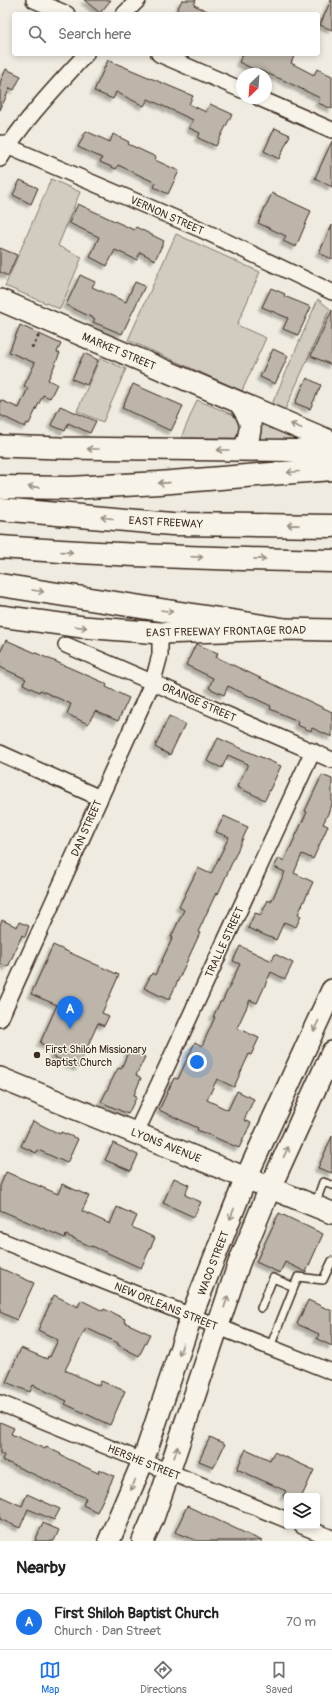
<!DOCTYPE html>
<meta charset="utf-8">
<style>
:root{--surface:#fff;--page:#f6f6f6;--text:#222;--muted:#767676;--line:#e0e0e0;--accent:#1a73e8}
body{margin:0;font-family:Pangolin,sans-serif;background:var(--page);color:var(--text)}
.controls{position:absolute;right:12px;bottom:12px;display:grid;overflow:hidden;border-radius:4px;box-shadow:0 2px 6px #0003}
.controls button{width:36px;height:36px;display:grid;place-items:center;padding:0;border:0;border-bottom:1px solid var(--line);background:var(--surface);color:var(--text);font:20px sans-serif}
.compass{position:absolute;left:236px;top:68px;width:36px;height:36px;border-radius:50%;background:var(--surface);box-shadow:0 2px 6px #0003;rotate:205deg}
.you{position:absolute;left:197px;top:1062px;width:14px;height:14px;margin:-10px;border:3px solid #fff;border-radius:50%;background:#1a73e8;box-shadow:0 0 0 6px #1a73e833}
.badge{display:grid;place-items:center;width:26px;height:26px;border-radius:50%;background:var(--accent);color:#fff;font-size:13px;font-weight:700}
.pin{position:absolute;translate:-50% -33px;filter:drop-shadow(0 1px 2px #0008)}
.pin::after{content:'';position:absolute;top:21px;width:14px;height:12px;background:inherit;clip-path:polygon(0 0,100% 0,50% 100%)}
.list{margin:0;padding:0;list-style:none}
h2{display:flex;justify-content:space-between;align-items:center;height:52px;margin:0;padding:0 16px;font-size:17px}
h2 small{font-size:13px;font-weight:400;color:var(--muted)}
.list li{display:grid;grid-template-columns:26px 1fr auto;gap:12px;align-items:center;box-sizing:border-box;height:56px;padding:0 16px;border-top:1px solid var(--line)}
.list b{display:block;font-size:15px;white-space:nowrap}
.list p{margin:0;font-size:13px;white-space:nowrap;color:var(--muted)}
.list em{font-size:13px;font-style:normal;color:var(--muted)}
.icon{flex:none;width:22px;height:22px;fill:none;stroke:currentColor;stroke-width:2;stroke-linecap:round;stroke-linejoin:round}
.map{position:relative;flex:none;width:332px;height:1541px;overflow:hidden}
.search{position:absolute;background:var(--surface);box-shadow:0 2px 6px #0003;left:12px;right:12px;top:12px;height:44px;display:flex;align-items:center;gap:10px;box-sizing:border-box;padding:0 14px;border-radius:4px;color:var(--muted);font-size:15px}
.sheet{height:108px;background:var(--surface)}
nav{display:flex;justify-content:space-around;align-items:center;box-sizing:border-box;height:56px;border-top:1px solid var(--line);background:var(--surface);font-size:11px;color:var(--muted)}
nav a{display:grid;justify-items:center;gap:2px}
nav .on{color:var(--accent)}
.map>svg:first-child{display:block}
</style>
<div class="map">
<svg width="332" height="1541" viewBox="0 0 332 1541">
<defs>
<filter id="shadow"><feDropShadow dx="-3.5" dy="3.5" stdDeviation="1" flood-color="#0004"/></filter>
</defs>
<rect width="100%" height="100%" fill="#efebe0"/>
<filter id="ink" filterUnits="userSpaceOnUse"><feTurbulence type="fractalNoise" baseFrequency=".025" numOctaves="2"/><feDisplacementMap in="SourceGraphic" scale="8" xChannelSelector="R" yChannelSelector="G"/><feConvolveMatrix kernelMatrix="1 2 1 2 8 2 1 2 1" color-interpolation-filters="sRGB"/></filter>
<g filter="url(#ink)">
<!-- green -->
<path fill="#d1cbc0" stroke="#867a6f" d="M51 179 80 192 58 246 82 257 60 309 5 286Z
M176 234 260 272 237 325 266 338 242 391 128 340Z
M318 299 330 309 285 410 272 404Z
M100 358 126 369 103 422 77 411Z
M197 400 239 417 240 415V438H181Z
M257 418 317 441 256 440Z"/>
<!-- building -->
<path fill="#bdb5aa" stroke="#3b2a1e" filter="url(#shadow)" d="M84 0H111L100 13Z
M182 0H196L194 5 214 14H175Z
M331 0H332V30L320 25Z
M243 54H295L291 63 314 75 317 69 332 76V109L318 103 320 98 283 80 259 70V72L239 62Z
M108 60 193 96 189 104 206 112 210 104 232 114 216 146 198 138 200 133 189 128 193 120 148 99 144 106 116 92 113 99 94 91Z
M6 69 21 76 14 90 10 88 0 110V83Z
M275 128 290 135 279 159 264 151Z
M86 131 110 142 113 134 129 142 128 144 156 157 155 160 179 171 168 194 154 187 156 183 118 165 116 169 100 162 102 158 78 147Z
M332 141V187L315 178Z
M20 180 38 188 31 204 13 195Z
M272 193 311 211 296 247 283 241 286 236 258 223Z
M78 204 134 230 136 227 164 241 155 260 140 252 137 260 115 250 107 266 90 257 99 237 69 223Z
M332 225V259L319 253Z
M0 248 17 255 8 276 0 272Z
M80 275 95 282 92 287 126 302 135 282 145 286 122 334 93 322 95 319 66 305Z
M271 288 285 294 284 296 311 307 298 335 283 329 288 318 262 307Z
M332 310V365L311 356Z
M20 325 61 344 57 352 60 353 48 380 57 384 50 398 43 395 29 424 27 423 25 427 0 415V400L19 408 28 388 24 386 35 363 9 352Z
M273 349 288 356 275 384 260 377Z
M84 353 98 360 87 385 72 379Z
M307 378 321 385 310 409 295 403Z
M133 384 183 406 171 431 122 408Z
M60 406 96 421 90 433 68 423 65 431 51 425Z
M6 640 107 684 106 687 129 698 118 721 95 711 88 724 67 714 71 704 40 690 39 692 23 684 26 679 0 667V653Z
M196 644 218 653 216 657 332 712V737L312 728 311 731 297 725 298 721 270 709 271 706 228 686 224 695 209 688 213 678 186 665Z
M169 716 185 724 170 755 155 747Z
M218 738 281 766 265 800 237 787 248 764 228 755 222 768 207 761Z
M322 775 332 779V805L323 824 328 826 313 859 302 854 294 873 313 882 298 914 301 916 296 927 284 922 276 940 248 928 255 913 261 915 268 900 271 902 285 872 274 867 279 858 284 861 307 812 305 811Z
M224 816 248 827 218 894 216 893 198 932 200 933 169 1000 144 988 152 973 155 975 173 937H171L184 910 179 907 198 868 211 874 229 837 216 832Z
M2 920 17 927 19 922 29 926 25 937 22 935 8 967 0 963V925Z
M53 945 119 975 102 1013 109 1016 104 1026 98 1023 78 1068 52 1056 55 1049 40 1043 57 1005 31 994Z
M240 946 272 961 275 954 293 963 285 979 271 972 257 1003 250 1000 237 1028 259 1038 251 1055 249 1054 234 1087 217 1079 207 1100 228 1110 237 1091 254 1099 244 1120 251 1123 239 1148 197 1130 198 1128 159 1110 174 1078 178 1079 195 1042 202 1046 215 1017H213L220 1002H222L240 964 233 961Z
M129 1050 145 1057 136 1075 141 1078 134 1095 137 1096 128 1114 101 1102 118 1068 121 1069Z
M33 1121 60 1134 61 1132 78 1139 67 1163 38 1150 36 1153 21 1146Z
M332 1136V1173L318 1168Z
M113 1143 138 1155 131 1171 105 1160Z
M6 1172 58 1194 62 1184 89 1196 82 1211 110 1224 117 1207 137 1216 132 1227 155 1238 141 1268 92 1246V1247L66 1235 65 1238 0 1210V1186Z
M174 1178 189 1185 185 1195 201 1202 194 1217 163 1203Z
M279 1213 323 1234 306 1272 285 1262 280 1273 256 1262Z
M0 1268 34 1283 17 1320 0 1312Z
M54 1295 78 1307 81 1300 103 1311 104 1309 125 1319 124 1322 150 1334 139 1356 118 1345V1343L86 1328 65 1370 99 1386 101 1381 125 1391 110 1425 65 1404 67 1401 33 1385 30 1392 6 1382 21 1348 47 1359 48 1356 50 1357 58 1340 38 1330Z
M308 1300 332 1311V1346L317 1339 319 1334 297 1324Z
M0 1422 14 1428 11 1434 45 1449 46 1447 61 1454 60 1455 98 1473 99 1469 114 1476 97 1512 83 1505 86 1498 2 1460 4 1455 0 1453Z
M210 1437 225 1444 214 1467 199 1461Z
M246 1449 270 1460 274 1452 314 1470 302 1496H283L286 1491 237 1469Z
M27 1494 60 1509 54 1520 28 1509 20 1528 0 1519V1496L22 1506Z
M187 1506 228 1525 262 1541H198L175 1532Z
M43 1523 59 1530 54 1541H35Z"/>
<g fill="none" stroke-linecap="round" stroke-linejoin="round">
<!-- lane casing -->
<g stroke="#3b2a1e" stroke-width="10">
<path id="lane" d="M315 1205 323 1182 332 1185
M261 1308 273 1278 294 1287
M270 1347 298 1277 323 1280 332 1261"/>
</g>
<!-- street casing -->
<g stroke="#3b2a1e" stroke-width="18">
<path id="street" d="M34 0 67 14
M124 14 138 0
M159 54 242 90
M259 98 332 130
M0 143 200 229 332 292
M0 159C23 121 56 87 86 54
M66 645 332 760
M0 753 100 798
M0 1019 153 681 160 655V633
M136 1133 313 751
M0 1240 332 1372
M0 1403 287 1520
M302 1526 332 1538"/>
</g>
<!-- secondary casing -->
<g stroke="#3b2a1e" stroke-width="24">
<path id="secondary" d="M0 300 332 442
M239 402C253 422 253 426 244 450
M0 446 60 448 332 451
M0 616 83 627 160 633 282 629 332 630
M0 1078 332 1213
M109 1541 143 1461 191 1317 246 1178 332 990
M143 1541 153 1518 169 1472 239 1263 270 1188 332 1052"/>
</g>
<!-- highway casing -->
<g stroke="#3b2a1e" stroke-width="25">
<path id="highway" d="M0 487 70 488 159 483 332 469
M0 509 172 524 332 526
M0 547C111 555 221 559 332 561
M0 585 282 629"/>
</g>
<!-- path -->
<path stroke="#3b2a1e" stroke-width="2.5" stroke-dasharray="3 3" stroke-linecap="butt" d="M31 346 33 347 40 333"/>
<!-- lane -->
<use href="#lane" stroke="#f7f3e8" stroke-width="7"/>
<!-- street -->
<use href="#street" stroke="#f7f3e8" stroke-width="15"/>
<!-- secondary -->
<use href="#secondary" stroke="#f7f3e8" stroke-width="21"/>
<!-- highway -->
<use href="#highway" stroke="#f7f3e8" stroke-width="22"/>
</g>
<!-- one-way arrows -->
<defs><path id="oneway-shaft" d="M-6 0H5M1.5-3L5.5 0L1.5 3" fill="none" stroke-width="1.6" stroke-linecap="round" stroke-linejoin="round"/></defs>
<g stroke="#998e83">
<use href="#oneway-shaft" transform="translate(296 426) rotate(-157)"/>
<use href="#oneway-shaft" transform="translate(93 449) rotate(-180)"/>
<use href="#oneway-shaft" transform="translate(223 450) rotate(-180)"/>
<use href="#oneway-shaft" transform="translate(293 472) rotate(175)"/>
<use href="#oneway-shaft" transform="translate(164 483) rotate(176)"/>
<use href="#oneway-shaft" transform="translate(34 487) rotate(-179)"/>
<use href="#oneway-shaft" transform="translate(107 518) rotate(-175)"/>
<use href="#oneway-shaft" transform="translate(293 525) rotate(-179)"/>
<use href="#oneway-shaft" transform="translate(67 552) rotate(4)"/>
<use href="#oneway-shaft" transform="translate(197 557) rotate(2)"/>
<use href="#oneway-shaft" transform="translate(260 559) rotate(1)"/>
<use href="#oneway-shaft" transform="translate(38 591) rotate(9)"/>
<use href="#oneway-shaft" transform="translate(167 611) rotate(9)"/>
<use href="#oneway-shaft" transform="translate(81 627) rotate(7)"/>
<use href="#oneway-shaft" transform="translate(316 1026) rotate(115)"/>
<use href="#oneway-shaft" transform="translate(286 1152) rotate(-65)"/>
<use href="#oneway-shaft" transform="translate(232 1214) rotate(111)"/>
<use href="#oneway-shaft" transform="translate(226 1302) rotate(-71)"/>
<use href="#oneway-shaft" transform="translate(181 1349) rotate(109)"/>
<use href="#oneway-shaft" transform="translate(176 1452) rotate(-72)"/>
<use href="#oneway-shaft" transform="translate(133 1485) rotate(113)"/>
</g>
</g>
<!-- markers -->
<circle fill="#3b2a1e" stroke="#f7f3e8" stroke-width="1.5" cx="37" cy="1055" r="4"/>
<g text-anchor="middle" stroke-width="3" stroke-linejoin="round" paint-order="stroke">
<!-- street labels -->
<g font-size="11" fill="#3b2a1e" stroke="#f7f3e8">
<text transform="translate(167 215) rotate(24)" y="4">VERNON STREET</text>
<text transform="translate(119 351) rotate(23)" y="4">MARKET STREET</text>
<text transform="translate(166 522) rotate(3)" y="4">EAST FREEWAY</text>
<text transform="translate(226 631) rotate(-1)" y="4">EAST FREEWAY FRONTAGE ROAD</text>
<text transform="translate(199 702) rotate(24)" y="4">ORANGE STREET</text>
<text transform="translate(86 828) rotate(-66)" y="4">DAN STREET</text>
<text transform="translate(224 942) rotate(-65)" y="4">TRALLE STREET</text>
<text transform="translate(166 1145) rotate(22)" y="4">LYONS AVENUE</text>
<text transform="translate(213 1263) rotate(-69)" y="4">WACO STREET</text>
<text transform="translate(166 1306) rotate(22)" y="4">NEW ORLEANS STREET</text>
<text transform="translate(144 1462) rotate(22)" y="4">HERSHE STREET</text>
</g>
<!-- poi labels -->
<g font-size="11" fill="#3b2a1e" stroke="#f7f3e8" text-anchor="start">
<text x="45" y="1053">First Shiloh Missionary<tspan x="45" dy="13">Baptist Church</tspan></text>
</g>
</g>
</svg>
<div class="controls">
<button><svg class="icon" aria-label="layers" viewBox="0 0 24 24"><path d="M12 4l9 5-9 5-9-5zM3 14l9 5 9-5"/></svg></button>
</div>
<svg class="compass" viewBox="-18 -18 36 36"><path d="M0-13l5 13h-10z" fill="#e53935"/><path d="M0 13l5-13h-10z" fill="#767676"/></svg>
<div class="you"></div>
<div class="pin badge" style="left:70px;top:1029px">A</div>
<div class="search"><svg class="icon" aria-label="search" viewBox="0 0 24 24"><circle cx="10" cy="10" r="6"/><path d="M15 15l6 6"/></svg>Search here</div>
</div>
<section class="sheet">
<h2>Nearby<small></small></h2>
<ul class="list">
<li><span class="badge">A</span><div><b>First Shiloh Baptist Church</b><p>Church · Dan Street</p></div><em>70 m</em></li>
</ul>
</section>
<nav>
<a class="on"><svg class="icon" aria-label="map" viewBox="0 0 24 24"><path d="M3 6l6-2 6 2 6-2v14l-6 2-6-2-6 2zM9 4v14M15 6v14"/></svg>Map</a>
<a><svg class="icon" aria-label="directions" viewBox="0 0 24 24"><path d="M12 3l9 9-9 9-9-9zM9 14v-3h6M13 9l2 2-2 2"/></svg>Directions</a>
<a><svg class="icon" aria-label="saved" viewBox="0 0 24 24"><path d="M7 4h10v16l-5-4-5 4z"/></svg>Saved</a>
</nav>
